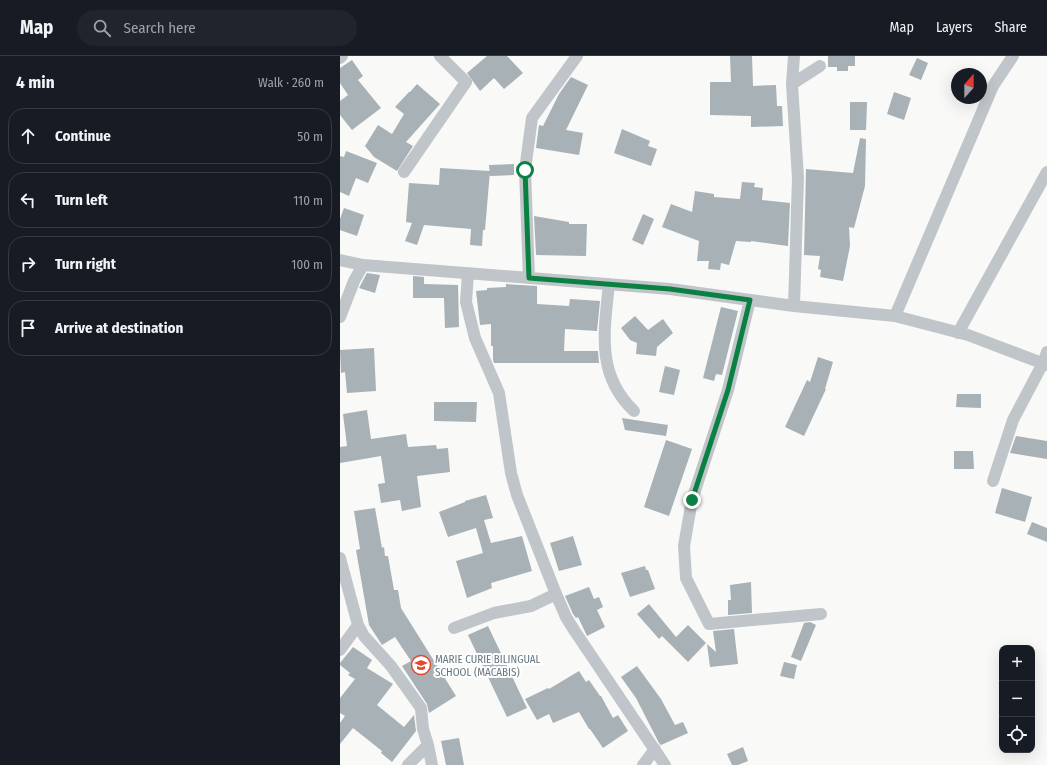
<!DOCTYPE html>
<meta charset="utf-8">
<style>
:root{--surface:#171b24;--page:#20242c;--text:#f1f3f6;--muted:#9ea1a6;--line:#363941}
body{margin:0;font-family:"Fira Sans Condensed",sans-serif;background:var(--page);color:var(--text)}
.controls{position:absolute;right:12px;bottom:12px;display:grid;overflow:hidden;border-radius:8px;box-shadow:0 4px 16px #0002}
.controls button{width:36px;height:36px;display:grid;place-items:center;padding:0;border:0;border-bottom:1px solid var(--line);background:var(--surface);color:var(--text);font:20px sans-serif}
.compass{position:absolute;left:611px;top:12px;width:36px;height:36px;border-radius:50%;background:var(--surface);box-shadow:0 4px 16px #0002;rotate:21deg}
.stop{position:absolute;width:12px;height:12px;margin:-9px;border:3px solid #0b8043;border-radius:50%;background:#fff}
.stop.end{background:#0b8043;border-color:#fff;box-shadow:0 1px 4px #0008}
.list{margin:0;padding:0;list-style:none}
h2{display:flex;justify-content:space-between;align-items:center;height:52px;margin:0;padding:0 16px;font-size:17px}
h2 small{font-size:13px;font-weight:400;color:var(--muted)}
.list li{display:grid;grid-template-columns:26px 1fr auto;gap:12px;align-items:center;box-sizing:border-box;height:56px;margin:0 8px 8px;padding:0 8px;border:1px solid var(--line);border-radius:16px}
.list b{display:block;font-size:15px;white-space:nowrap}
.list em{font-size:13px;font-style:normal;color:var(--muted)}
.icon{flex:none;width:22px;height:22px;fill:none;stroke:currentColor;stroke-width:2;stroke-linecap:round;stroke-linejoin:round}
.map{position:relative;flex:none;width:707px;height:709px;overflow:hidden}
header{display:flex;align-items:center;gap:24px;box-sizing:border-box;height:56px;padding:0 20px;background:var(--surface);border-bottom:1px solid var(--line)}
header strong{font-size:19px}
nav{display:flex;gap:22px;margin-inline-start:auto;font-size:14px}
.search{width:280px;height:36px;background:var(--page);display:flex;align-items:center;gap:10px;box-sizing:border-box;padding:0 14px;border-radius:22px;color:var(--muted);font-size:15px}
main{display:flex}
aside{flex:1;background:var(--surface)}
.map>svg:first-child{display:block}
</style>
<header>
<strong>Map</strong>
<div class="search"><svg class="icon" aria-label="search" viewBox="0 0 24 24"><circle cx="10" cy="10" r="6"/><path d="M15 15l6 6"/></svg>Search here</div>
<nav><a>Map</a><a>Layers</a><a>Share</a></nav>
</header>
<main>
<aside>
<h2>4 min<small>Walk · 260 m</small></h2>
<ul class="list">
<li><svg class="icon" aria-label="ahead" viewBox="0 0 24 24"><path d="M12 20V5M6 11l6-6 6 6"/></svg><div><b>Continue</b></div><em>50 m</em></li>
<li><svg class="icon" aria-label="left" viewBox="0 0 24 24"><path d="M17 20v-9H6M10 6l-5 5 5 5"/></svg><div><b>Turn left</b></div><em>110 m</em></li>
<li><svg class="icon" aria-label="right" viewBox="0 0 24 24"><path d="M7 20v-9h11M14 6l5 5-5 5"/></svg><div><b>Turn right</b></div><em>100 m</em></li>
<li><svg class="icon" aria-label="arrive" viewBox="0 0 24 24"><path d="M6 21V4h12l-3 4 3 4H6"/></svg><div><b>Arrive at destination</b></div></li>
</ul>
</aside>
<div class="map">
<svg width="707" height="709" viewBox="0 0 707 709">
<rect width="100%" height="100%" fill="#f9f9f7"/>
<!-- building -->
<path fill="#a7b1b6" d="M147 0H167L183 17 164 33 154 22 140 35 127 17Z
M390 0H412L413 30 436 29 437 50H442L443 70 411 71V60L370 59V26H391Z
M488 0H515V10H508V15H497V11H488Z
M577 2 588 7 581 24 569 19Z
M12 4 23 20 18 24 41 52 12 74 0 59V45L8 39 0 27V12Z
M231 21 248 29 226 74 243 77 239 99 196 92 199 69 203 70 219 38Z
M77 28 100 48 66 86 73 90 57 115 34 101 25 90 38 69 52 78 64 58 55 51 69 36H70Z
M554 36 571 42 564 64 547 58Z
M510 46H527L526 74H510Z
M282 73 310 85 308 90 317 93 311 110 274 97Z
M520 82 526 83 525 130 514 172 509 171 510 190 503 225 480 221 481 214 478 213 480 200 464 199 466 113 513 117Z
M6 95 37 107 28 127 16 122 9 140 0 136V100L4 101Z
M174 108V119L150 120 149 109Z
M100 112 150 115 145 174H143L142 190 130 189 131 173 84 169 77 189 65 185 72 167 66 166 69 127 99 129Z
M402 126 415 127 414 131 423 132 422 144 450 147 448 190 411 185V186L396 185 389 209 381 207 380 214 368 213 369 205H357L359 185 322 171 331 148 352 156 355 135 374 138V141L400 143Z
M4 152 24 159 17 180 0 174V163Z
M303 158 314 163 303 189 292 184Z
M194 160 229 166V168H247L246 200 196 199Z
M27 217 40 219 35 237 19 232Z
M73 220 84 221V228L118 229 119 271 105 272 104 242H73Z
M166 228 197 230V248L229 250 230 243 260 245 257 275 225 273 224 295H258L259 307H154L153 304V290H151V268L140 269 136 235 147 234V232L166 231Z
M381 251 398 255 382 319 376 318 374 325 363 322Z
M295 260 308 274 323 263 333 277 317 291 316 300 296 298 297 287 290 284 281 272Z
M34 292 36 335 7 337 5 316 1 317 0 294Z
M478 301 493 306 485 333H486L464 380 445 371 467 324 470 326Z
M325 310 340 314 334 339 319 336Z
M617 338H641V352L616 351Z
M94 346H137L136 366 94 365Z
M27 354 31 383 66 378 68 391 96 389 97 393 108 392 110 416 77 420 81 451 62 455 60 444 41 447 38 428 45 427 41 400 0 407V391L7 390 3 358Z
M282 362 328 369 326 380 285 374Z
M676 380 707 385V403L670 397Z
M326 384 352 393 329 460 304 451Z
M614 395H633L634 413H614Z
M662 432 692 441 685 466 655 457Z
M146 439 153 462 144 464 151 487 182 480 192 515 151 527 152 532 127 542 116 505 143 497 136 472 108 481 99 456 125 446V445Z
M35 452 42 492 44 491 45 500H48L54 534H58L61 552 116 640 89 657 87 648 62 610 71 605 55 581 42 589 29 569 16 494 20 493 14 455Z
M692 466 707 472V486L687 478Z
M233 480 242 509 219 515 210 487Z
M305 510 306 514H308L315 533 290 541 281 517Z
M411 526 412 557 388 559V544H391L390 529Z
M249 531 254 543 259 541 263 551 257 554 265 571 247 580 238 561 236 562 233 558 225 540Z
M309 548 336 581 348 569 366 587 348 606 322 580 319 583 297 558Z
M470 566 476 569 461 605 451 601 464 567Z
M148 570 187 652 167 661 128 579Z
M394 573 398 608 370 611 367 588 376 596 373 575Z
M13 591 32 604 27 612 53 628 37 649 64 671 74 659 76 675 52 706 41 697 42 695 13 672 0 688V667L5 660 0 657V642L15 623 8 619 10 617 0 609V607Z
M444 606 457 609 454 623 440 620Z
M297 610 321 643 335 669 343 666 348 677 321 689 319 687 296 642 281 621Z
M239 615 246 626 249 624 260 640H261L273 662 278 659 288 675 263 692 250 673H249L239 656 213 667 209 658 197 664 185 643 208 632 209 633Z
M119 682 124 709H106L101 685Z
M403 691 408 705 398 709H392L387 698Z"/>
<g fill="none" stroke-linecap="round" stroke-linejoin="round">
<!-- street -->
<path stroke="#c0c5c9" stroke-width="12" d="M454 0 452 28 458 122 454 250
M0 2 2 0
M452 28 480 10
M64 116 126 26 100 0
M0 204 23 209 330 233 454 250 555 260 628 279 707 309
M128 218 126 246 135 282 159 337 171 417 177 439 216 538 226 561 234 574 325 709
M189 222 185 114 192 62 237 0
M269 228C264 276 256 319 294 355
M410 244 388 334 352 444 344 490 346 522 369 568 481 558
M555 260 653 30 673 0
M0 261 14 225 23 209
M618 277 707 116
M653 425 673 364 703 307 707 296
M0 502 18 569 24 580 51 610 81 652 83 673 88 689 68 709
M114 572 154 557 191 550 216 538
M0 594 18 569
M88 689 92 709
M303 709 315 693"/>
</g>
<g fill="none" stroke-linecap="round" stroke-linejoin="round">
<!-- route -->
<path stroke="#0b8043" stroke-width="5" d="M185 114 189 222 330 233 410 244 388 334 352 444"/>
</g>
<!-- icons -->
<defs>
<g id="school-ring" transform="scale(1)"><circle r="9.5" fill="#fff" stroke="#e04b30" stroke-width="1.5"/><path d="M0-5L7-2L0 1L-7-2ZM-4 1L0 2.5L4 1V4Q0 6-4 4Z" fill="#e04b30"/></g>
</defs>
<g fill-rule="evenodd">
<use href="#school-ring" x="81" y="609"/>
</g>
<g text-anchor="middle" stroke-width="4" stroke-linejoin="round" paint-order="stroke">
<!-- poi labels -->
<g font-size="11" fill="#657781" stroke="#fff" text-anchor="start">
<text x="95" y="607">MARIE CURIE BILINGUAL<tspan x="95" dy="13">SCHOOL (MACABIS)</tspan></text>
</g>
</g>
</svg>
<div class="controls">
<button>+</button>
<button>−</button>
<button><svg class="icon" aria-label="locate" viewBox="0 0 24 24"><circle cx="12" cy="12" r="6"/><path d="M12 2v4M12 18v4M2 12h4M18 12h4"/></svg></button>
</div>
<svg class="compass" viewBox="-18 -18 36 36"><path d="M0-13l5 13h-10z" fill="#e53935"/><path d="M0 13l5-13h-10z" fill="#9ea1a6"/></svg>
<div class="stop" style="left:185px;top:114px"></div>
<div class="stop end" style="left:352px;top:444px"></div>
</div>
</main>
